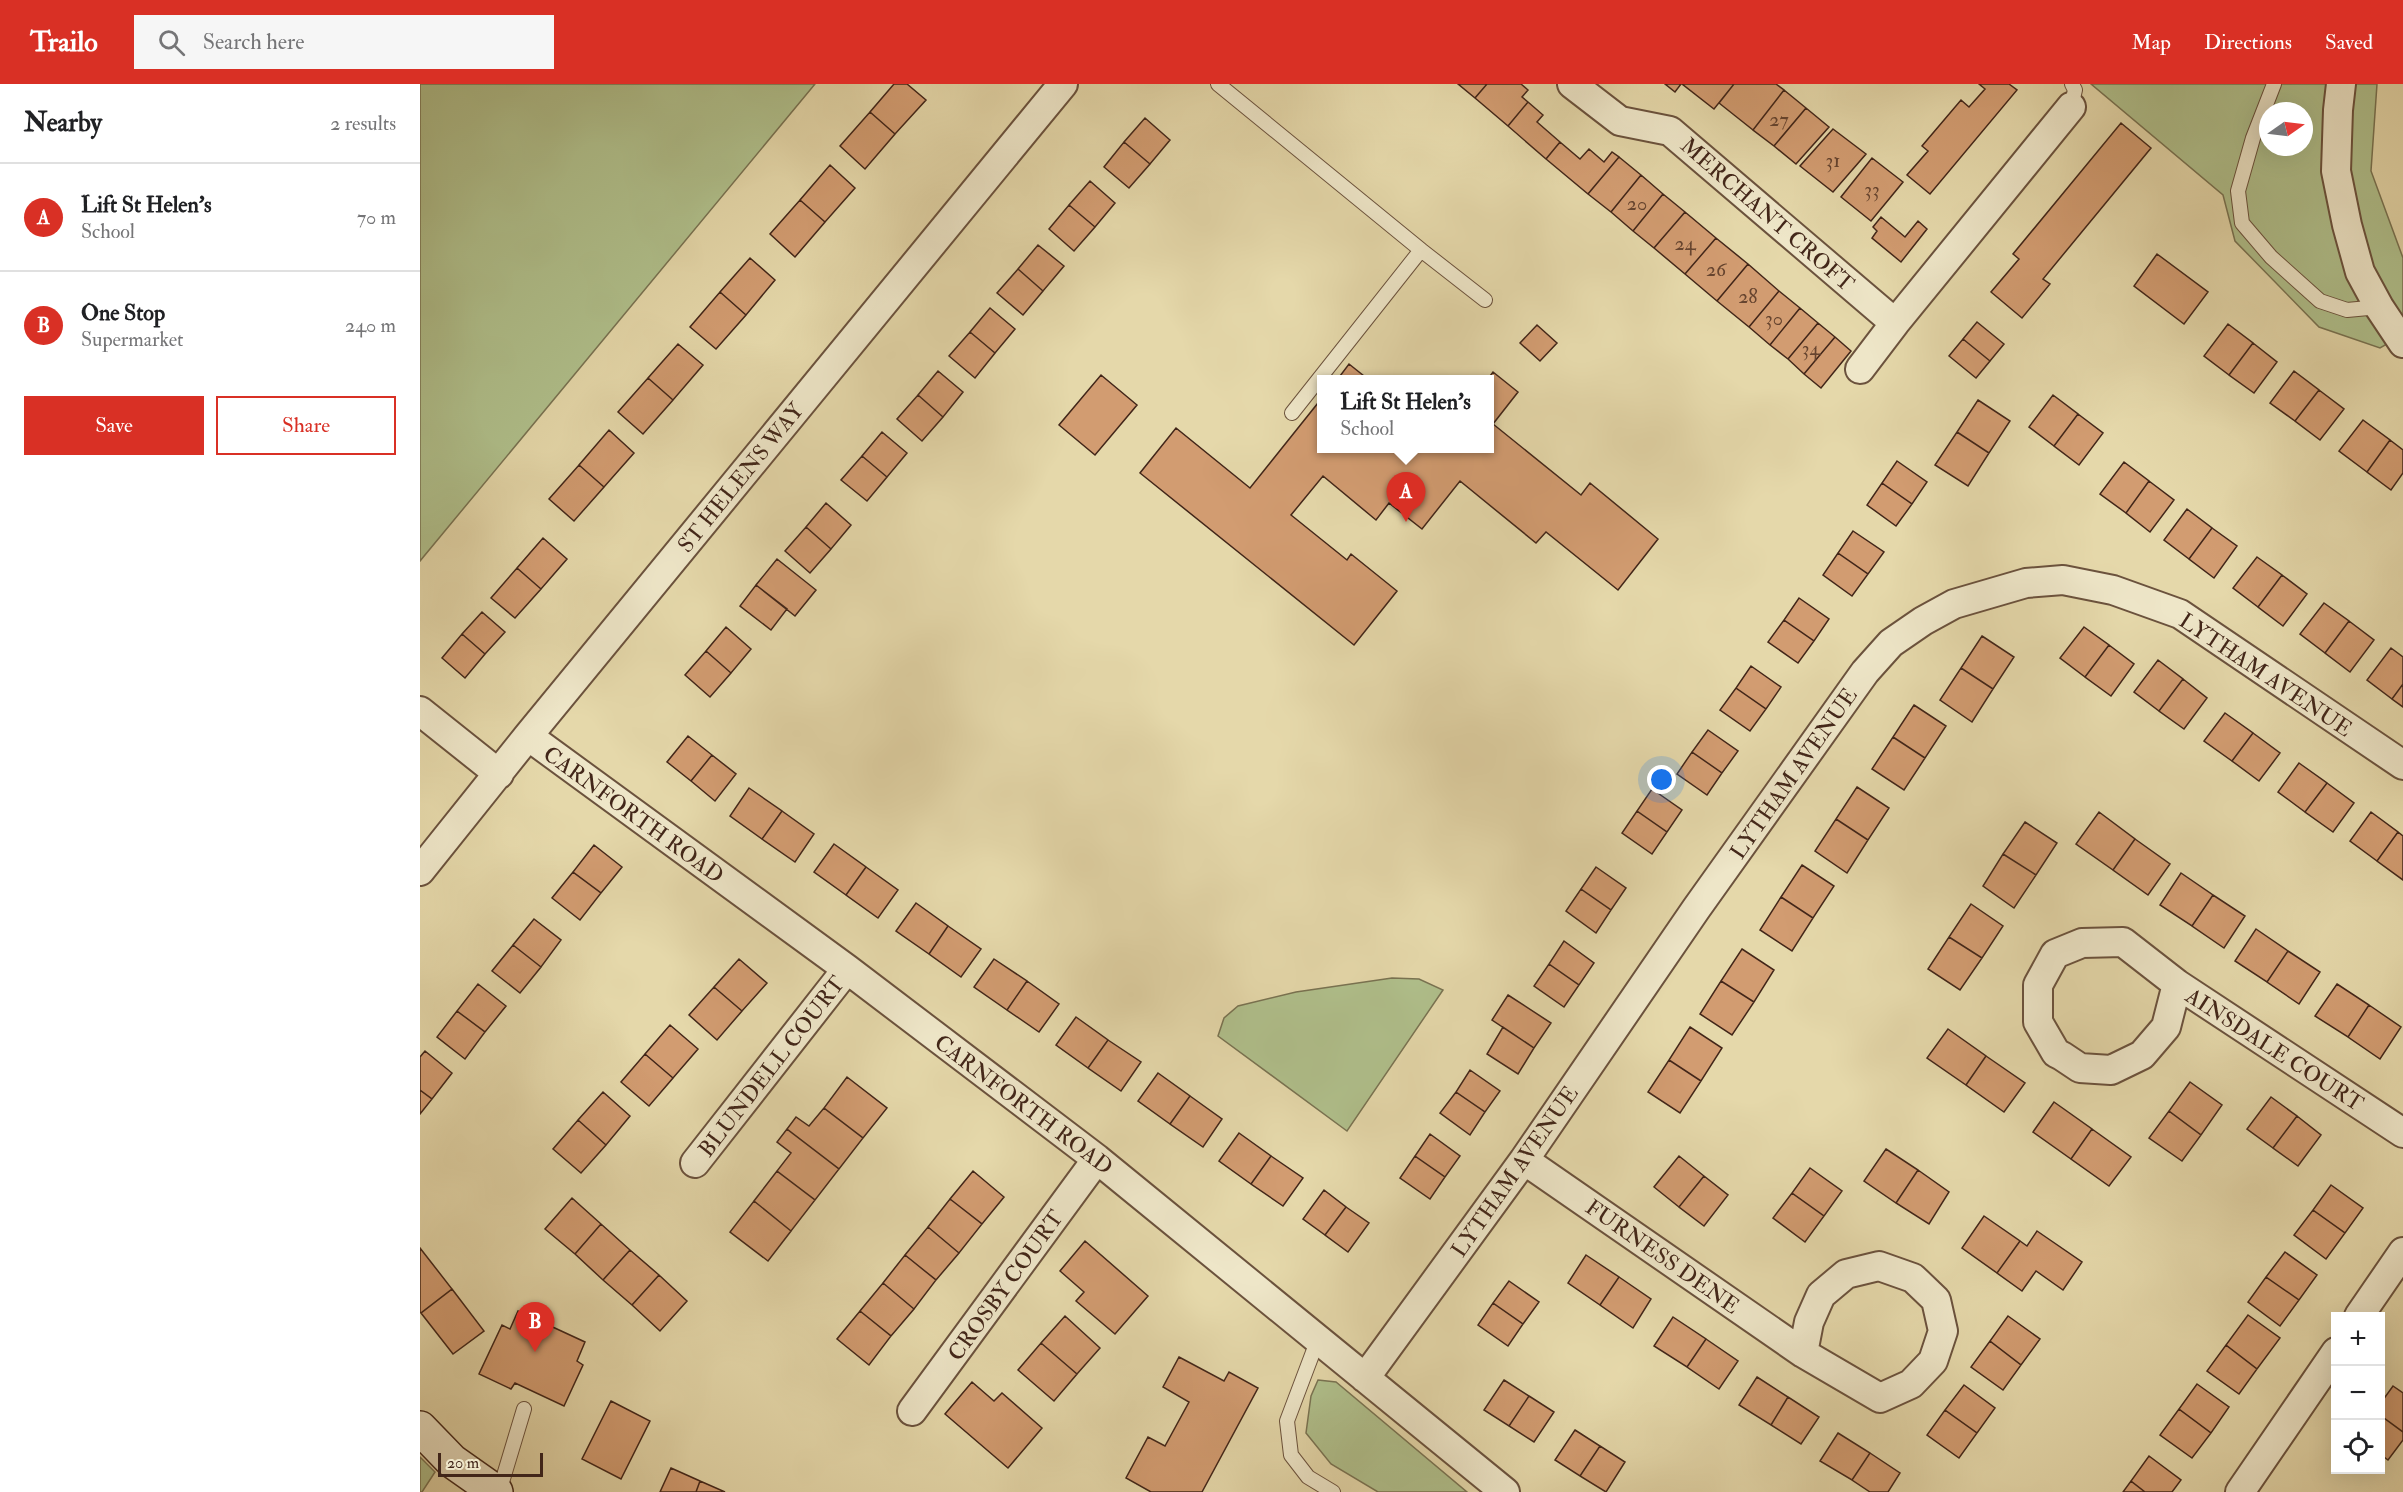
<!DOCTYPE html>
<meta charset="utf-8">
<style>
:root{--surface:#fff;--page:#f6f6f6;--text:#202124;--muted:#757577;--line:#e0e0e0;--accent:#d93025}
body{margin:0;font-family:"IM FELL Double Pica",serif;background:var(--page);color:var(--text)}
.controls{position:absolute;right:18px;bottom:18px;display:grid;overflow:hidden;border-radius:0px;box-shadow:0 6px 24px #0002}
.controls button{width:54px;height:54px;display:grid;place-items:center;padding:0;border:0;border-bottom:2px solid var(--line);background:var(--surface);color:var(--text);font:30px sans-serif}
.compass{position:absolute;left:1839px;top:18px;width:54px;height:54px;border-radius:50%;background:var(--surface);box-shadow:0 6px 24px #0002;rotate:76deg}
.scale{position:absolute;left:18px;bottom:15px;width:105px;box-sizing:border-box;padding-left:6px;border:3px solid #422619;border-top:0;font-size:16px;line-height:21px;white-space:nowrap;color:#422619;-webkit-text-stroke:4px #eee6c8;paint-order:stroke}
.you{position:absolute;left:1242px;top:696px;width:21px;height:21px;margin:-15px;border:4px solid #fff;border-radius:50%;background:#1a73e8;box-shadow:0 0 0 9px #1a73e833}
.badge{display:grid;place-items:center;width:39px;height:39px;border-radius:50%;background:var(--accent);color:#fff;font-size:20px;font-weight:700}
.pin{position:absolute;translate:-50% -50px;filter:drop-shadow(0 2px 3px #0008)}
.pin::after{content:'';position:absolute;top:32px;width:21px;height:18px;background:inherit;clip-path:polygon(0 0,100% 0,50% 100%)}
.popup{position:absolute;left:897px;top:291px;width:177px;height:78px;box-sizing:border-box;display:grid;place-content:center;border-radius:0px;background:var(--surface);filter:drop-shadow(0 2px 4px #0005);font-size:20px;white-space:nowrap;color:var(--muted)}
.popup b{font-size:22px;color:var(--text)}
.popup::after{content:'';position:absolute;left:50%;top:100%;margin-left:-12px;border:12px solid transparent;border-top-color:var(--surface)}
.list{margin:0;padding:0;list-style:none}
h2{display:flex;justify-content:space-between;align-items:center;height:78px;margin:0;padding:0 24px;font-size:26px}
h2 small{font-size:20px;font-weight:400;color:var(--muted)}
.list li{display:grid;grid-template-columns:39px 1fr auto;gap:18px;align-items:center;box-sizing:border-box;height:108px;padding:0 24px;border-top:2px solid var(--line)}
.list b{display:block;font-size:22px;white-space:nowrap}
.list p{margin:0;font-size:20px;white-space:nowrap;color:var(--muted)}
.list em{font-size:20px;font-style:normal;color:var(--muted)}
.actions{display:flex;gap:12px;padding:18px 24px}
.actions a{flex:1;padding:14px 0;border:2px solid var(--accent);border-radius:0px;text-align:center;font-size:21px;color:var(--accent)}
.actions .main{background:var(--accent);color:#fff}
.icon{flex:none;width:33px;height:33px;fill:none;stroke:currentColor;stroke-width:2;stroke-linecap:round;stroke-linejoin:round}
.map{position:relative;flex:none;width:1983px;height:1408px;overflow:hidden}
header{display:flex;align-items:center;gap:36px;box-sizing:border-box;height:84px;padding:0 30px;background:var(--accent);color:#fff}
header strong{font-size:28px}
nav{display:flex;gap:33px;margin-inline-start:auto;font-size:21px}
.search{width:420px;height:54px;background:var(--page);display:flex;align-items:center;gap:15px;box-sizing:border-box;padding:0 21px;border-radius:0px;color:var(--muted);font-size:22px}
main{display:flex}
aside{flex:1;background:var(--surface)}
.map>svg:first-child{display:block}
</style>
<header>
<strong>Trailo</strong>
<div class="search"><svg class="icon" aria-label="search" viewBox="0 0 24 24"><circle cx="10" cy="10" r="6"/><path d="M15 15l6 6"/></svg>Search here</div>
<nav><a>Map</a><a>Directions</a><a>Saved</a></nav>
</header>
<main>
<aside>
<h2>Nearby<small>2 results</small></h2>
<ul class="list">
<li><span class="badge">A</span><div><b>Lift St Helen's</b><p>School</p></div><em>70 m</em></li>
<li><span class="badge">B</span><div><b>One Stop</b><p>Supermarket</p></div><em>240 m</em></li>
</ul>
<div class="actions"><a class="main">Save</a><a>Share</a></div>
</aside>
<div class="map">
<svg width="1983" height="1408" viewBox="0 0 1983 1408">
<rect width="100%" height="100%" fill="#e5d8aa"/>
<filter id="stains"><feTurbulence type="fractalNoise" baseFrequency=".00333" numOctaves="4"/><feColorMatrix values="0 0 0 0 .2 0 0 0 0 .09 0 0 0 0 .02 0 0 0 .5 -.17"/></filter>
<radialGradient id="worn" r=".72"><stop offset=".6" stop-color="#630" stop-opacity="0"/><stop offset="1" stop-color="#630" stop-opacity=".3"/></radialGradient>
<!-- green -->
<path fill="#b0c08c" stroke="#797352" stroke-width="1.5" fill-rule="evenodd" d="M0 0H395L0 477Z
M1671 0H1957L1951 87 1983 174V251L1960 264 1899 243 1815 157 1803 111ZM1848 27H1884V63H1848Z
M972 894 999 895 1023 906 927 1047 798 952 804 934 818 922 876 908Z
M898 1296 916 1298 1047 1408H958L911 1380 886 1349 891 1312Z
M0 1373 15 1388 2 1408H0Z"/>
<!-- building -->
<path fill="#d29c71" stroke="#422619" stroke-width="1.5" d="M474 0H487L506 16 475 50 450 28Z
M1038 0H1067L1055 14Z
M1067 0H1101L1108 6 1102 13 1108 18 1088 42 1055 14Z
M1245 0H1261L1255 8Z
M1262 0H1314L1294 25Z
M1314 0H1356L1364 6 1333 46 1299 19Z
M1559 0H1589L1597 6 1510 110 1487 91 1508 67 1502 62 1541 16 1549 23 1565 5Z
M1364 6 1386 24 1354 62 1333 46Z
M1108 18 1123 31 1117 38 1140 58 1126 75 1088 42Z
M1386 24 1409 43 1376 80 1354 62Z
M450 28 475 50 445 85 420 62Z
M725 34 750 56 730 80 704 58Z
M1701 39 1731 64 1623 195 1630 200 1602 234 1571 208 1599 175 1593 170Z
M1413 45 1446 70 1413 108 1380 82Z
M704 58 730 80 709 104 684 83Z
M1140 58 1160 75 1169 65 1184 78 1192 68 1199 73 1168 110 1126 75Z
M1199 73 1221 91 1191 128 1168 110Z
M1452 74 1483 98 1451 137 1421 113Z
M410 81 435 104 405 138 380 116Z
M1221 91 1243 110 1213 147 1191 128Z
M670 97 695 119 675 143 649 121Z
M1243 110 1265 128 1234 164 1213 147Z
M380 116 405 138 375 173 350 150Z
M649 121 675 143 654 167 629 145Z
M1265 128 1296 154 1265 190 1234 164Z
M1461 133 1485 153 1498 137 1507 145 1481 178 1452 154 1457 147 1453 143Z
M1296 154 1328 180 1297 217 1265 190Z
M618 161 644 182 623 207 598 185Z
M1737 170 1788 208 1764 240 1714 202Z
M330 174 355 196 326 231 300 208Z
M1328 180 1359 207 1329 243 1297 217Z
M598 185 623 207 603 231 577 209Z
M1359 207 1380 224 1350 261 1329 243Z
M300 208 326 231 296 265 270 243Z
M570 224 595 245 575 269 550 248Z
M1380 224 1398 239 1368 275 1350 261Z
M1557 238 1584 260 1570 277 1543 255Z
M1398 239 1415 253 1384 290 1368 275Z
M1808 240 1833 259 1809 291 1784 272Z
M1117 241 1137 259 1120 277 1100 259Z
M550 248 575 269 555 294 529 272Z
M1415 253 1431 267 1401 304 1384 290Z
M1543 255 1570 277 1556 294 1529 272Z
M1833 259 1857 278 1834 309 1809 291Z
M258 260 283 281 253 316 228 294Z
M929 280 949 296H917Z
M518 287 543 308 523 333 498 311Z
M1874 287 1899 306 1875 337 1850 319Z
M1073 288 1098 308 1073 340 1161 411 1170 399 1238 455 1198 506 1126 448 1116 459 1040 397 1002 445 969 419 956 436 903 392 871 431 927 476 931 470 977 507 934 561 720 389 756 344 830 404 902 314V364H1070V296H1067Z
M681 291 717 321 675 371 639 341Z
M228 294 253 316 223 350 198 328Z
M1899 306 1924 325 1900 356 1875 337Z
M498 311 523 333 502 357 477 335Z
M1633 311 1658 330 1634 362 1609 343Z
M1558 316 1590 337 1569 369 1537 348Z
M1658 330 1683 349 1659 381 1634 362Z
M1943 336 1970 356 1947 388 1919 367Z
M189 346 214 369 184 403 159 381Z
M462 348 487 369 467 393 442 372Z
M1537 348 1569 369 1548 402 1515 381Z
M1970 356 1983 366V389L1971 406 1947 388Z
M442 372 467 393 447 417 421 396Z
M1477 377 1507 398 1492 420 1462 399Z
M1704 378 1729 397 1706 429 1680 410Z
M159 381 184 403 154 437 129 415Z
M1729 397 1754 416 1730 448 1706 429Z
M1462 399 1492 420 1476 442 1447 421Z
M406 419 431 441 411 465 386 443Z
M1767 425 1792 444 1769 475 1744 456Z
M386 443 411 465 390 489 365 467Z
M1792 444 1817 462 1794 494 1769 475Z
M1433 447 1464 468 1448 490 1418 469Z
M123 454 147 475 121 505 97 484Z
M1418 469 1448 490 1432 512 1403 491Z
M1837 473 1862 491 1838 523 1813 504Z
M357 475 396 506 375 532 336 501Z
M97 484 121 505 95 534 71 514Z
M1862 491 1887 510 1863 542 1838 523Z
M336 501 367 525 351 546 320 522Z
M1379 514 1409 535 1394 557 1364 536Z
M1904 519 1929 537 1905 569 1880 550Z
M62 528 85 548 65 570 42 550Z
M1364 536 1394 557 1378 579 1348 558Z
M1929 537 1954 556 1930 588 1905 569Z
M306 543 331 565 311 589 286 567Z
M1664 543 1689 561 1665 593 1640 574Z
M42 550 65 570 45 594 22 574Z
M1562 552 1594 573 1573 605 1541 584Z
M1689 561 1714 580 1691 612 1665 593Z
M1971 564 1983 573V600L1972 615 1947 596Z
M286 567 311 589 290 613 265 591Z
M1738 576 1763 595 1739 627 1714 608Z
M1331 582 1361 603 1346 625 1316 604Z
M1541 584 1573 605 1552 638 1520 616Z
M1763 595 1787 614 1764 645 1739 627Z
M1983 600V623L1972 615Z
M1316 604 1346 625 1330 647 1300 626Z
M1494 621 1526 642 1505 674 1473 653Z
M1805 629 1833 649 1812 677 1784 657Z
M1288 646 1318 667 1302 689 1272 668Z
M1833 649 1860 669 1839 697 1812 677Z
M268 652 292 671 271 697 247 678Z
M1473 653 1505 674 1484 706 1452 685Z
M1272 668 1302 689 1287 711 1257 690Z
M292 671 316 690 295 717 271 697Z
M1879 679 1907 699 1885 728 1858 708Z
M1907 699 1934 719 1913 748 1885 728Z
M1437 703 1469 724 1448 756 1416 735Z
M329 704 362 727 342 755 310 732Z
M1232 705 1262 726 1247 748 1217 727Z
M362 727 394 750 375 778 342 755Z
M1217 727 1247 748 1232 770 1202 749Z
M1679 728 1715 755 1693 786 1656 760Z
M1951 728 1978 748 1957 777 1930 757Z
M1416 735 1448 756 1427 789 1395 767Z
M1605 738 1637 759 1616 791 1583 770Z
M1978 748 1983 752V796L1957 777Z
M1715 755 1750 780 1728 811 1693 786Z
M414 760 446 783 426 811 394 788Z
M174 761 202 783 181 809 153 788Z
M1583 770 1616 791 1594 824 1563 802Z
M1382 781 1414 802 1393 834 1361 813Z
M446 783 478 806 458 834 426 811Z
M1176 783 1206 804 1191 826 1161 805Z
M153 788 181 809 160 836 132 814Z
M1761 789 1793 811 1772 842 1740 821Z
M1161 805 1191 826 1176 849 1146 827Z
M1793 811 1825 832 1804 864 1772 842Z
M1361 813 1393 834 1372 867 1340 846Z
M496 819 528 842 509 870 476 847Z
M1551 820 1583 842 1562 874 1529 853Z
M114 835 141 856 121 883 93 861Z
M528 842 561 865 541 893 509 870Z
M1836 845 1868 867 1847 898 1815 877Z
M1529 853 1562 874 1540 906 1508 885Z
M1144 857 1174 879 1159 901 1129 880Z
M93 861 121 883 100 909 72 887Z
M1322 865 1354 886 1334 918 1301 897Z
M1868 867 1900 888 1879 920 1847 898Z
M319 875 347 899 322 927 294 903Z
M574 875 607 897 587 926 554 903Z
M1129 880 1159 901 1144 923 1114 902Z
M607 897 639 920 619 948 587 926Z
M1301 897 1334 918 1312 951 1280 930Z
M58 900 86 922 65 948 37 927Z
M1917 900 1949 921 1928 953 1895 932Z
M294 903 322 927 297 956 269 931Z
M1088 911 1131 939 1114 964 1072 936Z
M1949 921 1981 943 1960 975 1928 953Z
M37 927 65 948 45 975 17 953Z
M656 933 688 956 668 984 636 961Z
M250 941 278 965 253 994 225 970Z
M1083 943 1114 964 1098 990 1067 970Z
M1270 943 1302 964 1281 997 1249 976Z
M1528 945 1566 972 1546 1001 1507 974Z
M688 956 721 978 701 1007 668 984Z
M5 967 32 989 12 1015 0 1006V973Z
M225 970 253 994 229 1022 201 998Z
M1566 972 1605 999 1584 1028 1546 1001Z
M1249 976 1281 997 1260 1029 1228 1008Z
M1050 986 1080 1007 1065 1028 1036 1008Z
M738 989 770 1012 750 1040 718 1017Z
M427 993 467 1024 443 1054 404 1024Z
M1770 998 1802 1021 1781 1051 1749 1027Z
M0 1006 12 1015 0 1030Z
M183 1008 210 1032 186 1061 158 1036Z
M1036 1008 1065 1028 1050 1051 1020 1029Z
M770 1012 802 1035 783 1063 750 1040Z
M1851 1013 1877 1032 1853 1064 1827 1045Z
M1634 1018 1672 1045 1651 1075 1613 1048Z
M404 1024 443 1054 419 1085 367 1045 376 1033 389 1042Z
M1749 1027 1781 1051 1762 1077 1729 1054Z
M1877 1032 1901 1051 1878 1082 1853 1064Z
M158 1036 186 1061 161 1089 133 1065Z
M367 1045 419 1085 395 1116 357 1087 371 1069 357 1058Z
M1672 1045 1711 1073 1689 1102 1651 1075Z
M819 1049 851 1072 831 1100 799 1077Z
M1010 1050 1040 1072 1025 1093 995 1072Z
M1466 1065 1498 1086 1476 1119 1444 1097Z
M851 1072 883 1094 863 1122 831 1100Z
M995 1072 1025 1093 1010 1115 980 1094Z
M1259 1072 1284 1092 1259 1123 1234 1103Z
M1390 1084 1422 1107 1404 1132 1372 1109Z
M1498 1086 1529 1108 1509 1140 1476 1119Z
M357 1087 395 1116 371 1147 334 1117Z
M553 1087 584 1113 562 1140 530 1115Z
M1284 1092 1308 1111 1284 1142 1259 1123Z
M1911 1101 1943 1124 1925 1149 1893 1126Z
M904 1106 926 1123 905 1151 883 1135Z
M1372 1109 1404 1132 1385 1158 1353 1134Z
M152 1114 181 1140 155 1170 125 1145Z
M530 1115 562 1140 539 1169 508 1143Z
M334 1117 371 1147 348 1177 310 1148Z
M926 1123 949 1139 928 1168 905 1151Z
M1893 1126 1925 1149 1906 1175 1874 1151Z
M1564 1132 1600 1157 1577 1189 1542 1164Z
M181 1140 210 1166 183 1196 155 1170Z
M508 1143 539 1169 516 1196 485 1171Z
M1617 1147 1662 1178 1643 1206 1616 1187 1602 1207 1577 1189 1600 1157 1607 1162Z
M665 1157 728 1212 695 1250 656 1217 664 1208 640 1187Z
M0 1164 32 1205 1 1229 0 1228Z
M210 1166 239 1191 212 1221 183 1196Z
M1865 1168 1897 1191 1879 1216 1846 1193Z
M485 1171 516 1196 494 1225 463 1199Z
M1166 1171 1199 1193 1180 1221 1148 1199Z
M239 1191 267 1217 240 1247 212 1221Z
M1199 1193 1231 1215 1213 1244 1180 1221Z
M1846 1193 1879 1216 1860 1242 1828 1218Z
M1089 1197 1119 1218 1103 1240 1073 1219Z
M463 1199 494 1225 471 1252 440 1227Z
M32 1205 64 1247 33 1270 1 1229Z
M1073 1219 1103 1240 1088 1262 1058 1241Z
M98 1227 165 1258 157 1277 163 1281 144 1322 95 1299 91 1305 59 1290 82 1241 90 1245Z
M440 1227 471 1252 449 1281 417 1255Z
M1828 1231 1860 1254 1837 1285 1806 1261Z
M645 1232 680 1264 657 1290 621 1259Z
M1588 1232 1620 1255 1601 1281 1570 1257Z
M1253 1233 1286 1255 1267 1283 1234 1262Z
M1286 1255 1318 1277 1299 1305 1267 1283Z
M1570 1257 1601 1281 1583 1306 1551 1283Z
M621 1259 657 1290 634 1317 598 1286Z
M1806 1261 1837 1285 1819 1310 1787 1287Z
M759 1273 804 1297 809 1288 838 1304 782 1408H731L706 1394 728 1353 745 1362 769 1318 743 1303Z
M1337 1293 1368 1313 1351 1341 1319 1321Z
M1084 1296 1109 1312 1089 1342 1064 1326Z
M552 1298 574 1317 582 1309 622 1344 588 1384 525 1330Z
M1777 1300 1809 1323 1791 1349 1759 1325Z
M1544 1301 1575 1324 1557 1349 1525 1326Z
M1973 1302 1983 1309V1348L1960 1331V1320Z
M1109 1312 1134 1328 1114 1358 1089 1342Z
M1368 1313 1399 1333 1381 1360 1351 1341Z
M191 1317 230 1337 201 1395 162 1375Z
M1759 1325 1791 1349 1772 1374 1740 1351Z
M1525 1326 1557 1349 1539 1374 1507 1351Z
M1960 1331 1983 1348V1356L1968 1376 1960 1370Z
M1155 1346 1180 1362 1160 1392 1135 1376Z
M1418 1349 1450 1369 1432 1396 1400 1377Z
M1180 1362 1205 1378 1186 1408 1160 1392Z
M1450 1369 1480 1389 1468 1408H1450L1432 1396Z
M1729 1372 1761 1396 1752 1408H1725L1711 1397Z
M251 1384 280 1397 276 1408H240Z
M280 1397 305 1408H276Z
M1711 1397 1725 1408H1703Z"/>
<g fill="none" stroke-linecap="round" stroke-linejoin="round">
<!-- lane casing -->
<g stroke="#6b523d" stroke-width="16">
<path id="lane" d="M798 0 1001 166 872 329
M1854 0 1833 54 1818 107 1822 139 1851 173 1900 217 1927 226 1959 223
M1651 23 1655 6 1652 0
M1001 166 1065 216
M898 1255 867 1337 871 1371 888 1393 913 1408
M79 1408 104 1325"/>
</g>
<!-- street casing -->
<g stroke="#6b523d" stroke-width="32">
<path id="street" d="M1152 0 1200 37 1250 47 1475 239 1651 23
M1921 0 1918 26 1916 87 1927 141 1940 188 1959 223 1983 259
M1440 285 1475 239
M0 627 79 690
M108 652 427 885 677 1075 1085 1408
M0 787 108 652 643 0
M1757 900 1746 943 1722 971 1691 986 1660 984 1642 972 1636 969 1618 938V901L1635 870 1662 859 1703 858 1757 900 1983 1049
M1104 1076 1383 1269 1460 1314 1491 1300 1513 1277 1523 1247 1516 1216 1493 1194 1459 1182 1426 1190 1401 1211 1389 1238 1383 1269
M275 1079 427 885
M1939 1232 1983 1168
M945 1294 1104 1076 1276 825 1445 588 1471 559 1503 537 1534 520 1606 499 1643 496 1693 506 1760 530 1983 681
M492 1327 677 1075
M1820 1408 1916 1268"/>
</g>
<!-- secondary casing -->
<g stroke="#422619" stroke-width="36">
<path id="secondary" d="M0 1344 32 1377 76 1408"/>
</g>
<!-- lane -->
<use href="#lane" stroke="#eee6c8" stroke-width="14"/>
<!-- street -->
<use href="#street" stroke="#eee6c8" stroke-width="28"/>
<!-- secondary -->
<use href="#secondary" stroke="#eee6c8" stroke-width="33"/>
</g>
<g text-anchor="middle" stroke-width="6" stroke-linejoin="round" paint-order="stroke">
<!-- number labels -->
<g font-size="20" fill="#66442f">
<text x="1359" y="42">27</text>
<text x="1413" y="83">31</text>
<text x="1452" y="112">33</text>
<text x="1217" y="126">20</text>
<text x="1265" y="166">24</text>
<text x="1296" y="192">26</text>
<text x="1328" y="219">28</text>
<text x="1354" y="241">30</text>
<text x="1391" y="271">34</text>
</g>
<!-- street labels -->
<g font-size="22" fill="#422619" stroke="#eee6c8">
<text transform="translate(1348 130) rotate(41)" y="8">MERCHANT CROFT</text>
<text transform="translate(320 393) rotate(-51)" y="8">ST HELENS WAY</text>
<text transform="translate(1846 590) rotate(34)" y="8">LYTHAM AVENUE</text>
<text transform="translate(1373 689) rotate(-55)" y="8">LYTHAM AVENUE</text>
<text transform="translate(214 730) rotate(36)" y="8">CARNFORTH ROAD</text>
<text transform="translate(1855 965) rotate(33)" y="8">AINSDALE COURT</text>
<text transform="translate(351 982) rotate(-52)" y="8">BLUNDELL COURT</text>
<text transform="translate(604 1020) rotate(37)" y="8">CARNFORTH ROAD</text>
<text transform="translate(1094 1087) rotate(-55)" y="8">LYTHAM AVENUE</text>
<text transform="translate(1243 1172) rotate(35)" y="8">FURNESS DENE</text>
<text transform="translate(585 1201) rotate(-54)" y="8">CROSBY COURT</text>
</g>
</g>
<rect width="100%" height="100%" filter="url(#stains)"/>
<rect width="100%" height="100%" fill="url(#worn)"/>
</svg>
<div class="controls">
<button>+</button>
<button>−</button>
<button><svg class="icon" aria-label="locate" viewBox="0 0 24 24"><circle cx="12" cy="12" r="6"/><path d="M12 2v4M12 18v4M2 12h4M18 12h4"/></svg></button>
</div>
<svg class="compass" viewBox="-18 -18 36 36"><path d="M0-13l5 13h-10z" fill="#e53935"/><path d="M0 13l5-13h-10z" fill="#757577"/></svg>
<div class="scale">20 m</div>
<div class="you"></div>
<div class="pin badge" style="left:986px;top:438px">A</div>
<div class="popup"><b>Lift St Helen's</b>School</div>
<div class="pin badge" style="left:115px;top:1268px">B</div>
</div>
</main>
